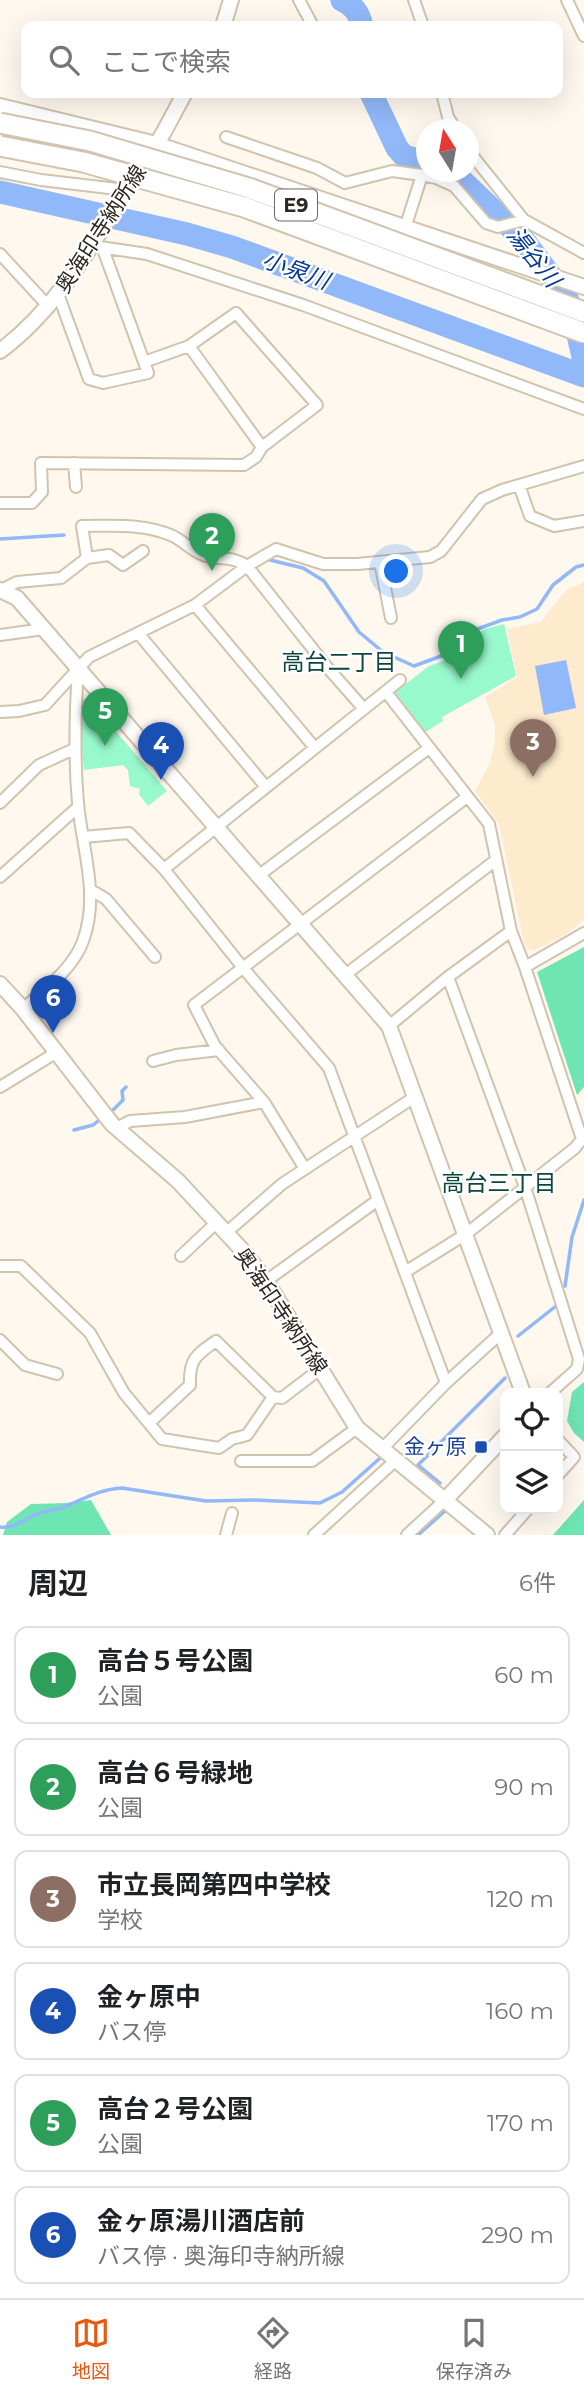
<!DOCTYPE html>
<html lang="ja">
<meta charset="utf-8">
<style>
:root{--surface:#fff;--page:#f2f2f2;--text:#202124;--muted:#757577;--line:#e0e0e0;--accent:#ea580c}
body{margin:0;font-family:Montserrat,"Noto Sans JP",sans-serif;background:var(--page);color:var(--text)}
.controls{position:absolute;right:21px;bottom:21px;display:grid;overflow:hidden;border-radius:14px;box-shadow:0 7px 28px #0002}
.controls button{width:63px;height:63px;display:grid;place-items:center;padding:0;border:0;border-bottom:2px solid var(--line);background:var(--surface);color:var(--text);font:35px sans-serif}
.compass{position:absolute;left:416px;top:119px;width:63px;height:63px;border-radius:50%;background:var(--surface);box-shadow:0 7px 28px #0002;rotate:349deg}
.you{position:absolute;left:397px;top:572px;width:24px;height:24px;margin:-18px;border:5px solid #fff;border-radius:50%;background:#1a73e8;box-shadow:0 0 0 10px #1a73e833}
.badge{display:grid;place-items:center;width:46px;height:46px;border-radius:50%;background:var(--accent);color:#fff;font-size:23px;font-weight:700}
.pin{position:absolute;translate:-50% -58px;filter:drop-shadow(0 2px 4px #0008)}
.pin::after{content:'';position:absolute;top:37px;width:24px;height:21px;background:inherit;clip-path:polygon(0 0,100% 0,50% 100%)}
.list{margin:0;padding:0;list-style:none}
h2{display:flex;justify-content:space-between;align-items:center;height:91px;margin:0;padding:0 28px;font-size:30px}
h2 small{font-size:23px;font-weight:400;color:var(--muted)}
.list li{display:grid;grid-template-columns:46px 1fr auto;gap:21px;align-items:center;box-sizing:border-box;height:98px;margin:0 14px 14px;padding:0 14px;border:2px solid var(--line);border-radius:14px}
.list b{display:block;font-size:26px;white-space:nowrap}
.list p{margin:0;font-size:23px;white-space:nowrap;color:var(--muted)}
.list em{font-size:23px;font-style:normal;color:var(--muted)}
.icon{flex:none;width:38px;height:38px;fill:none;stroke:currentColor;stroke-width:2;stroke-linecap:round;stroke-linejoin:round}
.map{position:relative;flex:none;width:584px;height:1535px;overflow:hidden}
.search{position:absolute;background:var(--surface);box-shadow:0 7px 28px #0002;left:21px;right:21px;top:21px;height:77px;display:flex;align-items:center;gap:18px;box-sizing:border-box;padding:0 24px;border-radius:14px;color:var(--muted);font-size:26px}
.sheet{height:763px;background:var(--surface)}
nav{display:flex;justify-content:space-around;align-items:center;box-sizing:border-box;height:98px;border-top:2px solid var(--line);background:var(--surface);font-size:19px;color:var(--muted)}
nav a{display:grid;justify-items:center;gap:4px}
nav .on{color:var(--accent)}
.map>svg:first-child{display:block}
</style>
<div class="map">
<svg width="584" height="1535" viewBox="0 0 584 1535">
<rect width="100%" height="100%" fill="#fef8ef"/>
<!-- built -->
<path fill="#feebce" d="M584 582V920L565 935 535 950H530L527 948 524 943 499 824 475 791 490 763 495 742V725L485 697 517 677 507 629 541 622 565 591Z"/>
<!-- green -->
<path fill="#98f9cd" d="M504 624 516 676 442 717 443 721 425 732 395 692 429 666 449 659 465 647 474 636 485 629Z
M87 698 167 791 148 806 139 794 140 789 130 786 128 770 123 765 84 770 77 703Z"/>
<!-- forest -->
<path fill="#6fe5b3" d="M584 947V1087L577 1095 537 972Z
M584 1382V1442L574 1433 567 1421 572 1392Z
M91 1500 111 1535H3L7 1522 31 1504 67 1503Z
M584 1500V1535H553Z"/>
<!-- water -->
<path fill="#91b8f9" d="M566 660 576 708 544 715 535 666Z"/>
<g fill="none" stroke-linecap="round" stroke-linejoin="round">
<!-- stream -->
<path stroke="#91b8f9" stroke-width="3.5" d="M0 539 64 535
M270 560 303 568 324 581 359 632 383 652 414 666 444 655 462 642 472 631 502 620 520 617 537 609 553 585 576 567 584 565
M113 1110 123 1100 122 1091 126 1087
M74 1130 93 1125 98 1121
M565 1286 572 1237 584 1200
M518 1336 556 1306
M440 1483 418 1465 505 1378
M0 1527C16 1529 27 1517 42 1512 49 1510 57 1510 64 1507 84 1499 100 1489 122 1488L206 1501 255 1500 320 1503 342 1492 379 1459
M418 1535 446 1510"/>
<!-- river -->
<path stroke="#91b8f9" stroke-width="23" d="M342 0C354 6 359 13 362 26
M371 93 397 148 404 156 426 162
M453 172 522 238 566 296 573 314 584 361
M0 192 187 234 232 247 584 376"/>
<!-- street casing -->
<g stroke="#d1c3ad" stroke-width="14">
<path id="street" d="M299 0 313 26
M414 0 423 26
M567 0 584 36
M442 93 448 117 456 130
M226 137 317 168 345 183 392 171 422 175
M468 150 524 220 584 253
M0 172 41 180 126 190
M405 228 422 175 436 178 454 186 486 223 498 227 524 220
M93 246 147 254 303 305 584 409
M0 254 49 307
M58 294 89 379 103 383 148 373 103 249
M144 362 189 346 236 313 317 405 262 447
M74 463 76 487
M519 485 530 516 554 526 584 521
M0 503H32L42 492 41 463 244 465 256 457 262 447 189 346
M87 558 82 526C112 526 145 523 173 536 183 541 191 550 201 554 217 562 230 554 247 566L327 667 364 709
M380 562 391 618
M1 590 17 582 61 578 87 558 109 555 123 565 143 551
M195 605 315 748
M138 633 266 787
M0 635 44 629
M386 692 489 824 511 931 525 967 582 1139 575 1148 466 1234 405 1272
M0 712 19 711 45 705 89 657 195 605 247 566 276 549 323 564H357L430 557 441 551 482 499 502 490 584 466
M0 803 39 765 74 749
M83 837 129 833 164 869 244 969 329 1068 446 1383
M164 869 400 680
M258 876 429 748
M0 877 78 807
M91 890 106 899 155 957
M525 967 584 933
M345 975 496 860
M448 977 525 1187 579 1359 577 1369 550 1393
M23 1009C44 990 73 969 83 941 100 895 82 849 78 803 74 758 75 714 78 669
M389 1026 448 977 511 931
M153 1061 176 1055 219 1050
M0 1087 57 1052
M117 1128 130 1121 185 1117 264 1102
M305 1169 264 1102 215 1046 194 1005 467 797
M227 1232 282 1184 416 1096
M181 1256 217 1222
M0 1266H21L90 1333 124 1393 162 1439 219 1448 232 1439 247 1435 273 1397 282 1398 320 1369
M266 1281 378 1200
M0 1340 25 1365 57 1374
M149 1423 190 1385C189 1359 196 1355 216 1341L273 1397
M558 1440 574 1457 558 1475
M382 1449 446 1383 502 1332
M241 1461H312L357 1428
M226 1535 232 1513
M314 1535 396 1460
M407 1535 445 1500
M505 1535 528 1509"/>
</g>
<!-- secondary casing -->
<g stroke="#d1c3ad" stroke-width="18">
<path id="secondary" d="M223 26 231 0
M0 106 156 144 584 287
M0 351C55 310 88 252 123 194 133 178 146 162 156 145 167 128 175 110 185 93
M0 590 17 598 389 1026 523 1393
M0 984 23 1009 112 1124 178 1181 243 1251 266 1281 357 1428 487 1535
M445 1500 505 1436"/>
</g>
<!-- street -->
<use href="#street" stroke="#fff" stroke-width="10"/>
<!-- secondary -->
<use href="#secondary" stroke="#fff" stroke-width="14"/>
<!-- highway-bridge casing -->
<g stroke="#d1c3ad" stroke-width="23" stroke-linecap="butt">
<path id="highway-bridge" d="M0 123 90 141 249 188 584 312
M0 146 83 162 244 207 584 333"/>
</g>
<!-- highway-bridge -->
<use href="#highway-bridge" stroke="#fff" stroke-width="19"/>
</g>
<!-- markers -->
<rect fill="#1a4fb4" stroke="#fff" stroke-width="2.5" x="474" y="1440" width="14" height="14" rx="3.5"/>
<g text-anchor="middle" stroke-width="5" stroke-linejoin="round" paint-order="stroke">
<!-- shield labels -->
<rect fill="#fff" stroke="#6b6762" stroke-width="2" x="275" y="189.5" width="42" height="31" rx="5"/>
<g font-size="19" font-weight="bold" fill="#2b261e">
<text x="296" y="212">E9</text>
</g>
<!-- street labels -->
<g font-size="21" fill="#2b261e" stroke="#fff">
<text transform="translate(101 229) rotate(-57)" y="7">奥海印寺納所線</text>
<text transform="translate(281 1311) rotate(56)" y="7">奥海印寺納所線</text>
</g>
<!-- transit labels -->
<g font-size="21" fill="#164399" stroke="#fff" text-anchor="end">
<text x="467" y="1454">金ヶ原</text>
</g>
<!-- water labels -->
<g font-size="23" font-style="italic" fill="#023894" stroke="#fff">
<text transform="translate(534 257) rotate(51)" y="8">湯谷川</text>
<text transform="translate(296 270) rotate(20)" y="8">小泉川</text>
</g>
<!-- neighbourhood labels -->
<g font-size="23" fill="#0a463c" stroke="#fff">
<text x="339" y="670">高台二丁目</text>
<text x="499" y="1191">高台三丁目</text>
</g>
</g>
</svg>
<div class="controls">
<button><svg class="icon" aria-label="locate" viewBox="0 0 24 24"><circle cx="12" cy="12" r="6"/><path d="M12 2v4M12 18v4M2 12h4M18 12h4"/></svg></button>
<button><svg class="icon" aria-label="layers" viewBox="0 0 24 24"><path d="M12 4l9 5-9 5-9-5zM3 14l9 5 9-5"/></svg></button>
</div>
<svg class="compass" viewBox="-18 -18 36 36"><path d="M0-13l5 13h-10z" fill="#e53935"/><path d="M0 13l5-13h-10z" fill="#757577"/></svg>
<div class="you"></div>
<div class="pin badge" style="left:461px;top:679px;background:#2e9e5b">1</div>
<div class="pin badge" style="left:212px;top:571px;background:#2e9e5b">2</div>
<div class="pin badge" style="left:533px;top:777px;background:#8d6e63">3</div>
<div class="pin badge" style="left:161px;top:780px;background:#1a4fb4">4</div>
<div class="pin badge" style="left:105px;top:746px;background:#2e9e5b">5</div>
<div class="pin badge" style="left:53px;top:1033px;background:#1a4fb4">6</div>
<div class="search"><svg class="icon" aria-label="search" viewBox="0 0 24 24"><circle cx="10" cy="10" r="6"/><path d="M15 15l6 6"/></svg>ここで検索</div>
</div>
<section class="sheet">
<h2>周辺<small>6件</small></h2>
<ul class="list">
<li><span class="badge" style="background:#2e9e5b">1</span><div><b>高台５号公園</b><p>公園</p></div><em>60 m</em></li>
<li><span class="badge" style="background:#2e9e5b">2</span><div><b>高台６号緑地</b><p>公園</p></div><em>90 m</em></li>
<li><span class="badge" style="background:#8d6e63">3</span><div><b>市立長岡第四中学校</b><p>学校</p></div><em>120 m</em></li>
<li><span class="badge" style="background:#1a4fb4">4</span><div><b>金ヶ原中</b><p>バス停</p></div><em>160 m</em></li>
<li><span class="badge" style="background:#2e9e5b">5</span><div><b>高台２号公園</b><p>公園</p></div><em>170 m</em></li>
<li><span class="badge" style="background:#1a4fb4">6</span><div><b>金ヶ原湯川酒店前</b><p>バス停 · 奥海印寺納所線</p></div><em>290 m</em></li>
</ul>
</section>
<nav>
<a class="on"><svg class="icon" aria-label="map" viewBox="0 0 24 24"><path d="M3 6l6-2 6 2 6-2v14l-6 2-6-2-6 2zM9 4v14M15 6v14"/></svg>地図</a>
<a><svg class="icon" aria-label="directions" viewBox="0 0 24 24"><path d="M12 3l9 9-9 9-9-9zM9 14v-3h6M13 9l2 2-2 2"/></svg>経路</a>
<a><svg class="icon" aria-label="saved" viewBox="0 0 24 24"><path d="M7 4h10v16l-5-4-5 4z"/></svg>保存済み</a>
</nav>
